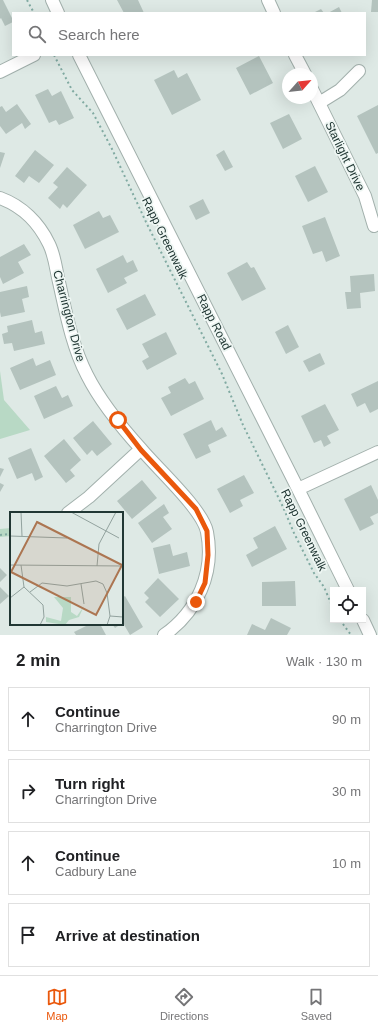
<!DOCTYPE html>
<meta charset="utf-8">
<style>
:root{--surface:#fff;--page:#f2f2f2;--text:#202124;--muted:#757577;--line:#e0e0e0;--accent:#ea580c}
body{margin:0;font-family:Helvetica,sans-serif;background:var(--page);color:var(--text)}
.controls{position:absolute;right:12px;bottom:12px;display:grid;overflow:hidden;border-radius:0px;box-shadow:0 4px 16px #0002}
.controls button{width:36px;height:36px;display:grid;place-items:center;padding:0;border:0;border-bottom:1px solid var(--line);background:var(--surface);color:var(--text);font:20px sans-serif}
.compass{position:absolute;left:282px;top:68px;width:36px;height:36px;border-radius:50%;background:var(--surface);box-shadow:0 4px 16px #0002;rotate:63deg}
.stop{position:absolute;width:12px;height:12px;margin:-9px;border:3px solid #ea580c;border-radius:50%;background:#fff}
.stop.end{background:#ea580c;border-color:#fff;box-shadow:0 1px 4px #0008}
.list{margin:0;padding:0;list-style:none}
h2{display:flex;justify-content:space-between;align-items:center;height:52px;margin:0;padding:0 16px;font-size:17px}
h2 small{font-size:13px;font-weight:400;color:var(--muted)}
.list li{display:grid;grid-template-columns:26px 1fr auto;gap:12px;align-items:center;box-sizing:border-box;height:64px;margin:0 8px 8px;padding:0 8px;border:1px solid var(--line);border-radius:0px}
.list b{display:block;font-size:15px;white-space:nowrap}
.list p{margin:0;font-size:13px;white-space:nowrap;color:var(--muted)}
.list em{font-size:13px;font-style:normal;color:var(--muted)}
.icon{flex:none;width:22px;height:22px;fill:none;stroke:currentColor;stroke-width:2;stroke-linecap:round;stroke-linejoin:round}
.map{position:relative;flex:none;width:378px;height:635px;overflow:hidden}
.search{position:absolute;background:var(--surface);box-shadow:0 4px 16px #0002;left:12px;right:12px;top:12px;height:44px;display:flex;align-items:center;gap:10px;box-sizing:border-box;padding:0 14px;border-radius:0px;color:var(--muted);font-size:15px}
.sheet{height:340px;background:var(--surface)}
nav{display:flex;justify-content:space-around;align-items:center;box-sizing:border-box;height:56px;border-top:1px solid var(--line);background:var(--surface);font-size:11px;color:var(--muted)}
nav a{display:grid;justify-items:center;gap:2px}
nav .on{color:var(--accent)}
.map>svg:first-child{display:block}
</style>
<div class="map">
<svg width="378" height="635" viewBox="0 0 378 635">
<rect width="100%" height="100%" fill="#dee9e5"/>
<!-- green -->
<path fill="#b8d9c5" d="M0 371 4 400 30 430 0 439Z
M11 528V536L0 537V529Z"/>
<!-- building -->
<path fill="#b4c3be" d="M0 0H3L13 20V22L5 26 1 18 0 19Z
M117 0H138L144 13H124Z
M372 0H378V12H371Z
M339 7 342 13H328Z
M321 9 324 13H313Z
M259 56 273 83 250 95 236 68Z
M174 70 178 78 187 73 201 100 172 115 154 80Z
M48 89 52 96 61 91 74 118 59 125 56 120 49 123 35 95Z
M17 104 31 124 25 129 22 123 6 134 0 126V107L2 106 6 112Z
M378 105V153L376 154 357 116Z
M289 114 302 139 283 149 270 123Z
M35 150 54 165 39 183 29 176 24 183 15 176Z
M224 150 233 167 225 171 216 155Z
M0 152 5 153 0 168Z
M315 166 328 192 308 202 295 176Z
M67 167 87 185 67 208 63 204 60 209 48 198 58 187 53 183Z
M203 199 210 213 196 220 189 206Z
M99 211 103 218 110 215 119 232 85 249 73 225Z
M325 217 340 256 326 262 322 251 313 254 302 226Z
M24 244 31 255 18 262 24 273 3 284 0 277V257Z
M123 255 127 263 133 260 138 271 124 278 127 283 108 293 96 269Z
M247 262 251 268 254 267 266 289 242 301 227 273Z
M374 274 375 291 360 293 361 308 347 309 345 292H351L350 276Z
M27 286 29 297 22 299 25 312 1 317 0 312V292Z
M145 294 156 315 127 330 116 309Z
M32 320 35 333 42 331 45 344 14 351 12 343 4 344 2 334 8 332 7 326Z
M288 325 299 347 286 354 275 332Z
M166 332 177 354 147 370 142 361 149 357 142 344Z
M320 353 325 364 309 372 303 361Z
M33 358 36 366 50 360 56 375 20 390 10 368Z
M185 378 189 384 195 381 204 399 171 416 161 398 171 393 168 387Z
M378 381V409L370 413 365 403 357 407 351 394Z
M56 386 62 398 68 395 73 406 44 419 34 396Z
M325 404 339 430 327 436 331 443 324 447 321 440 314 443 301 416Z
M211 420 216 431 222 427 227 436 208 445 211 452 196 459 183 434Z
M93 421 112 444 97 456 92 450 87 455 73 438Z
M64 439 81 460 70 470 75 476 66 483 44 456Z
M31 448 43 477 35 481 32 473 17 479 8 458Z
M0 468 4 469 0 477Z
M244 475 254 493 240 500 243 506 230 513 217 489Z
M142 480 157 498 132 519 117 501Z
M0 483 4 485 0 492Z
M371 485 378 500V513L370 517 374 524 360 531 344 499Z
M164 504 169 513 163 517 172 529 152 543 138 523Z
M275 526 287 549 252 567 246 555 258 548 253 538Z
M170 544 173 556 187 552 190 566 159 574 153 548Z
M0 568 7 575 0 582Z
M158 578 179 599 160 617 145 602 149 598 144 593Z
M295 581 296 606H262V582Z
M0 587 9 596 0 604Z
M125 596 143 627 130 635 123 623 122 624V598Z
M271 618 291 628 287 635H247L252 624 265 630Z
M90 624H100L106 635H76L74 632Z
M112 624H121L115 628Z"/>
<g fill="none" stroke-linecap="round" stroke-linejoin="round">
<!-- minor casing -->
<g stroke="#a2b0ac" stroke-width="14">
<path id="minor" d="M52 0 58 13
M268 0 274 13
M79 55 298 489 348 590
M295 55 305 74
M0 72 34 55
M312 89 365 196 374 226
M319 103 340 90 359 71
M0 198C22 206 39 223 49 244 55 256 56 270 59 282 66 313 72 346 87 375 100 401 122 428 142 450 158 469 203 510 207 532 215 573 197 612 164 635
M298 489 378 452
M68 513 89 497 141 449
M363 620 370 635"/>
</g>
<!-- path -->
<path stroke="#81aaa2" stroke-width="2" stroke-dasharray="2 3" stroke-linecap="butt" d="M27 0 34 13
M54 55 72 90 93 113 112 149 146 222 222 374 243 425 283 507 294 533 314 573 324 587 333 608
M0 535 11 534
M340 620 351 635"/>
<!-- minor -->
<use href="#minor" stroke="#fff" stroke-width="12"/>
</g>
<g fill="none" stroke-linecap="round" stroke-linejoin="round">
<!-- route -->
<path stroke="#ea580c" stroke-width="5" d="M118 420 141 450 196 509 207 531 208 555 205 583 196 602"/>
</g>
<g text-anchor="middle" stroke-width="3.5" stroke-linejoin="round" paint-order="stroke">
<!-- street labels -->
<g font-size="12" fill="#213734" stroke="#eef6f3">
<text transform="translate(345 156) rotate(64)" y="4">Starlight Drive</text>
<text transform="translate(165 238) rotate(64)" y="4">Rapp Greenwalk</text>
<text transform="translate(69 316) rotate(75)" y="4">Charrington Drive</text>
<text transform="translate(214 322) rotate(63)" y="4">Rapp Road</text>
<text transform="translate(304 530) rotate(64)" y="4">Rapp Greenwalk</text>
</g>
</g>
<!-- overview -->
<g transform="translate(10 512)">
<rect width="113" height="113" fill="#dee9e5"/>
<path d="M44 85H61V100L67 104 74 94 69 105 59 108 55 113 36 110V105L51 109 53 96Z" fill="#b8d9c5"/>
<path fill="none" stroke="#92a29e" stroke-width="1" d="M11 0 12 24M61 0 109 26M0 24 57 26M0 53 113 54M11 53 14 75 33 93 34 105 30 113M87 54 89 32 106 0M71 72 74 92M20 80 32 71 57 74 86 69 93 72 97 81 100 104 97 113M0 86 14 75M100 104 113 105"/>
<path fill="#ac7551" fill-opacity="0.15" stroke="#ac7551" stroke-width="2" d="M27 10 112 53 86 103 1 60Z"/>
<rect width="113" height="113" fill="none" stroke="#213734" stroke-width="2"/>
</g>
</svg>
<div class="controls">
<button><svg class="icon" aria-label="locate" viewBox="0 0 24 24"><circle cx="12" cy="12" r="6"/><path d="M12 2v4M12 18v4M2 12h4M18 12h4"/></svg></button>
</div>
<svg class="compass" viewBox="-18 -18 36 36"><path d="M0-13l5 13h-10z" fill="#e53935"/><path d="M0 13l5-13h-10z" fill="#757577"/></svg>
<div class="stop" style="left:118px;top:420px"></div>
<div class="stop end" style="left:196px;top:602px"></div>
<div class="search"><svg class="icon" aria-label="search" viewBox="0 0 24 24"><circle cx="10" cy="10" r="6"/><path d="M15 15l6 6"/></svg>Search here</div>
</div>
<section class="sheet">
<h2>2 min<small>Walk · 130 m</small></h2>
<ul class="list">
<li><svg class="icon" aria-label="ahead" viewBox="0 0 24 24"><path d="M12 20V5M6 11l6-6 6 6"/></svg><div><b>Continue</b><p>Charrington Drive</p></div><em>90 m</em></li>
<li><svg class="icon" aria-label="right" viewBox="0 0 24 24"><path d="M7 20v-9h11M14 6l5 5-5 5"/></svg><div><b>Turn right</b><p>Charrington Drive</p></div><em>30 m</em></li>
<li><svg class="icon" aria-label="ahead" viewBox="0 0 24 24"><path d="M12 20V5M6 11l6-6 6 6"/></svg><div><b>Continue</b><p>Cadbury Lane</p></div><em>10 m</em></li>
<li><svg class="icon" aria-label="arrive" viewBox="0 0 24 24"><path d="M6 21V4h12l-3 4 3 4H6"/></svg><div><b>Arrive at destination</b></div></li>
</ul>
</section>
<nav>
<a class="on"><svg class="icon" aria-label="map" viewBox="0 0 24 24"><path d="M3 6l6-2 6 2 6-2v14l-6 2-6-2-6 2zM9 4v14M15 6v14"/></svg>Map</a>
<a><svg class="icon" aria-label="directions" viewBox="0 0 24 24"><path d="M12 3l9 9-9 9-9-9zM9 14v-3h6M13 9l2 2-2 2"/></svg>Directions</a>
<a><svg class="icon" aria-label="saved" viewBox="0 0 24 24"><path d="M7 4h10v16l-5-4-5 4z"/></svg>Saved</a>
</nav>
